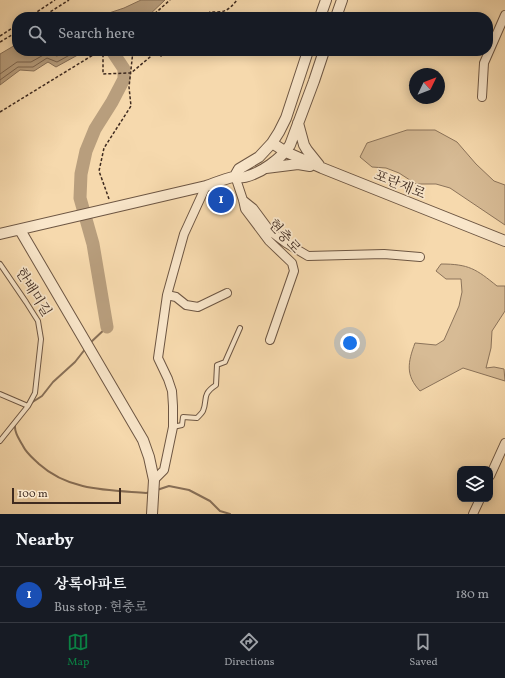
<!DOCTYPE html>
<meta charset="utf-8">
<style>
:root{--surface:#171b24;--page:#20242c;--text:#f1f3f6;--muted:#9ea1a6;--line:#363941;--accent:#0b8043}
body{margin:0;font-family:Vollkorn,"Noto Serif KR",serif;background:var(--page);color:var(--text)}
.controls{position:absolute;right:12px;bottom:12px;display:grid;overflow:hidden;border-radius:8px;box-shadow:0 2px 10px #0003}
.controls button{width:36px;height:36px;display:grid;place-items:center;padding:0;border:0;border-bottom:1px solid var(--line);background:var(--surface);color:var(--text);font:20px sans-serif}
.compass{position:absolute;left:409px;top:68px;width:36px;height:36px;border-radius:50%;background:var(--surface);box-shadow:0 2px 10px #0003;rotate:47deg}
.scale{position:absolute;left:12px;bottom:10px;width:109px;box-sizing:border-box;padding-left:4px;border:2px solid #3f2b20;border-top:0;font-size:11px;line-height:14px;white-space:nowrap;color:#3f2b20;-webkit-text-stroke:3px #f9e6ca;paint-order:stroke}
.you{position:absolute;left:350px;top:343px;width:14px;height:14px;margin:-10px;border:3px solid #fff;border-radius:50%;background:#1a73e8;box-shadow:0 0 0 6px #1a73e833}
.badge{display:grid;place-items:center;width:26px;height:26px;border-radius:50%;background:var(--accent);color:#fff;font-size:13px;font-weight:700}
.pin{position:absolute;translate:-50% -50%;border:2px solid #fff;box-shadow:0 1px 4px #0006}
.list{margin:0;padding:0;list-style:none}
h2{display:flex;justify-content:space-between;align-items:center;height:52px;margin:0;padding:0 16px;font-size:17px}
h2 small{font-size:13px;font-weight:400;color:var(--muted)}
.list li{display:grid;grid-template-columns:26px 1fr auto;gap:12px;align-items:center;box-sizing:border-box;height:56px;padding:0 16px;border-top:1px solid var(--line)}
.list b{display:block;font-size:15px;white-space:nowrap}
.list p{margin:0;font-size:13px;white-space:nowrap;color:var(--muted)}
.list em{font-size:13px;font-style:normal;color:var(--muted)}
.icon{flex:none;width:22px;height:22px;fill:none;stroke:currentColor;stroke-width:2;stroke-linecap:round;stroke-linejoin:round}
.map{position:relative;flex:none;width:505px;height:514px;overflow:hidden}
.search{position:absolute;background:var(--surface);box-shadow:0 2px 10px #0003;left:12px;right:12px;top:12px;height:44px;display:flex;align-items:center;gap:10px;box-sizing:border-box;padding:0 14px;border-radius:16px;color:var(--muted);font-size:15px}
.sheet{height:108px;background:var(--surface)}
nav{display:flex;justify-content:space-around;align-items:center;box-sizing:border-box;height:56px;border-top:1px solid var(--line);background:var(--surface);font-size:11px;color:var(--muted)}
nav a{display:grid;justify-items:center;gap:2px}
nav .on{color:var(--accent)}
.map>svg:first-child{display:block}
</style>
<div class="map">
<svg width="505" height="514" viewBox="0 0 505 514">
<rect width="100%" height="100%" fill="#f6d9ad"/>
<filter id="stains"><feTurbulence type="fractalNoise" baseFrequency=".005" numOctaves="4"/><feColorMatrix values="0 0 0 0 .2 0 0 0 0 .09 0 0 0 0 .02 0 0 0 .5 -.17"/></filter>
<radialGradient id="worn" r=".72"><stop offset=".6" stop-color="#630" stop-opacity="0"/><stop offset="1" stop-color="#630" stop-opacity=".3"/></radialGradient>
<!-- green -->
<path fill="#d7bb95" stroke="#8b735a" d="M407 130H435L457 142 476 164 494 181 505 185V225L450 188 436 184H416L399 173 386 168 372 167 360 157 367 143Z
M441 264C469 264 476 269 497 286H505V311L492 331 491 348 486 368 494 367 504 369 505 381 463 368 420 391C405 375 408 362 415 343L436 345 444 340 459 306 462 292 461 279H446L436 271Z"/>
<!-- water -->
<path fill="#b89e7d" stroke="#887058" d="M141 0H165L147 17H97L124 8Z
M17 44V51H85L56 67 48 62 34 71 20 70 0 85V54Z"/>
<g fill="none" stroke-linecap="round" stroke-linejoin="round">
<!-- shore -->
<path stroke="#7c644e" stroke-width="1" d="M0 74 17 62H31L47 53 57 56 66 51
M0 80 18 67H33L47 58 57 62 77 51"/>
<!-- stream -->
<path stroke="#887058" stroke-width="2" d="M90 343 107 327
M31 403 42 396 53 382 75 362 86 348
M15 424C14 432 19 439 23 446 27 454 33 458 39 464 69 491 108 490 146 493L151 492
M157 490 169 486 189 490 210 501 220 511 230 514"/>
<!-- river -->
<path stroke="#b89e7d" stroke-width="13" d="M107 327 93 244 80 198 81 174 86 151 95 129 112 102 124 79V69L112 51"/>
<!-- service casing -->
<g stroke="#6d5643" stroke-width="6">
<path id="service" d="M0 264 26 302 38 321 41 339 35 393 28 406 0 441
M0 394 28 406
M173 427 182 425 183 417 197 418C199 416 202 413 203 411 208 399 201 395 216 385L217 365 225 362 240 328"/>
</g>
<!-- minor casing -->
<g stroke="#6d5643" stroke-width="10">
<path id="minor" d="M482 97 484 63 505 15
M235 176 243 200 245 209 269 241 292 263 294 271 270 340
M243 200 253 208 270 231 286 243 308 256 384 254 420 257
M167 295 176 297 186 305 198 307 227 293
M490 476 505 443
M154 480 164 470 173 427V406L172 391 168 379 158 358 167 295 184 234 206 186
M473 514 480 499"/>
</g>
<!-- tertiary casing -->
<g stroke="#6d5643" stroke-width="12">
<path id="tertiary" d="M320 17 326 0
M336 17 342 0
M298 123 304 145 307 150 319 165
M272 143 286 152 322 168 505 241
M266 168 298 164 310 166
M235 176 239 169 259 157 272 143 279 132 286 118 308 51
M20 230 143 440 149 457 154 480 152 514
M0 234 206 186C215 183 224 179 233 177 237 176 241 178 245 177 261 173 281 159 290 145L314 81 324 51"/>
</g>
<!-- path -->
<path stroke="#3f2b20" stroke-width="1.5" stroke-dasharray="3 2" stroke-linecap="butt" d="M29 17 55 0
M42 17 69 0
M151 17 170 0
M204 17 210 12C225 12 227 12 237 0
M0 36 17 25
M0 42 17 32
M0 112 93 55 100 52 103 56V74L128 73H131L156 52 161 56 166 51
M109 199 99 171 104 148 131 106 129 87 133 51"/>
<!-- service -->
<use href="#service" stroke="#f9e6ca" stroke-width="4"/>
<!-- minor -->
<use href="#minor" stroke="#f9e6ca" stroke-width="8"/>
<!-- tertiary -->
<use href="#tertiary" stroke="#f9e6ca" stroke-width="10"/>
</g>
<g text-anchor="middle" stroke-width="3.5" stroke-linejoin="round" paint-order="stroke">
<!-- street labels -->
<g font-size="14" fill="#3f2b20" stroke="#f9e6ca">
<text transform="translate(400 184) rotate(22)" y="5">포란재로</text>
<text transform="translate(285 236) rotate(48)" y="5">현충로</text>
<text transform="translate(34 292) rotate(58)" y="5">한배미길</text>
</g>
</g>
<rect width="100%" height="100%" filter="url(#stains)"/>
<rect width="100%" height="100%" fill="url(#worn)"/>
</svg>
<div class="controls">
<button><svg class="icon" aria-label="layers" viewBox="0 0 24 24"><path d="M12 4l9 5-9 5-9-5zM3 14l9 5 9-5"/></svg></button>
</div>
<svg class="compass" viewBox="-18 -18 36 36"><path d="M0-13l5 13h-10z" fill="#e53935"/><path d="M0 13l5-13h-10z" fill="#9ea1a6"/></svg>
<div class="scale">100 m</div>
<div class="you"></div>
<div class="pin badge" style="left:221px;top:200px;background:#1a4fb4">1</div>
<div class="search"><svg class="icon" aria-label="search" viewBox="0 0 24 24"><circle cx="10" cy="10" r="6"/><path d="M15 15l6 6"/></svg>Search here</div>
</div>
<section class="sheet">
<h2>Nearby<small></small></h2>
<ul class="list">
<li><span class="badge" style="background:#1a4fb4">1</span><div><b>상록아파트</b><p>Bus stop · 현충로</p></div><em>180 m</em></li>
</ul>
</section>
<nav>
<a class="on"><svg class="icon" aria-label="map" viewBox="0 0 24 24"><path d="M3 6l6-2 6 2 6-2v14l-6 2-6-2-6 2zM9 4v14M15 6v14"/></svg>Map</a>
<a><svg class="icon" aria-label="directions" viewBox="0 0 24 24"><path d="M12 3l9 9-9 9-9-9zM9 14v-3h6M13 9l2 2-2 2"/></svg>Directions</a>
<a><svg class="icon" aria-label="saved" viewBox="0 0 24 24"><path d="M7 4h10v16l-5-4-5 4z"/></svg>Saved</a>
</nav>
